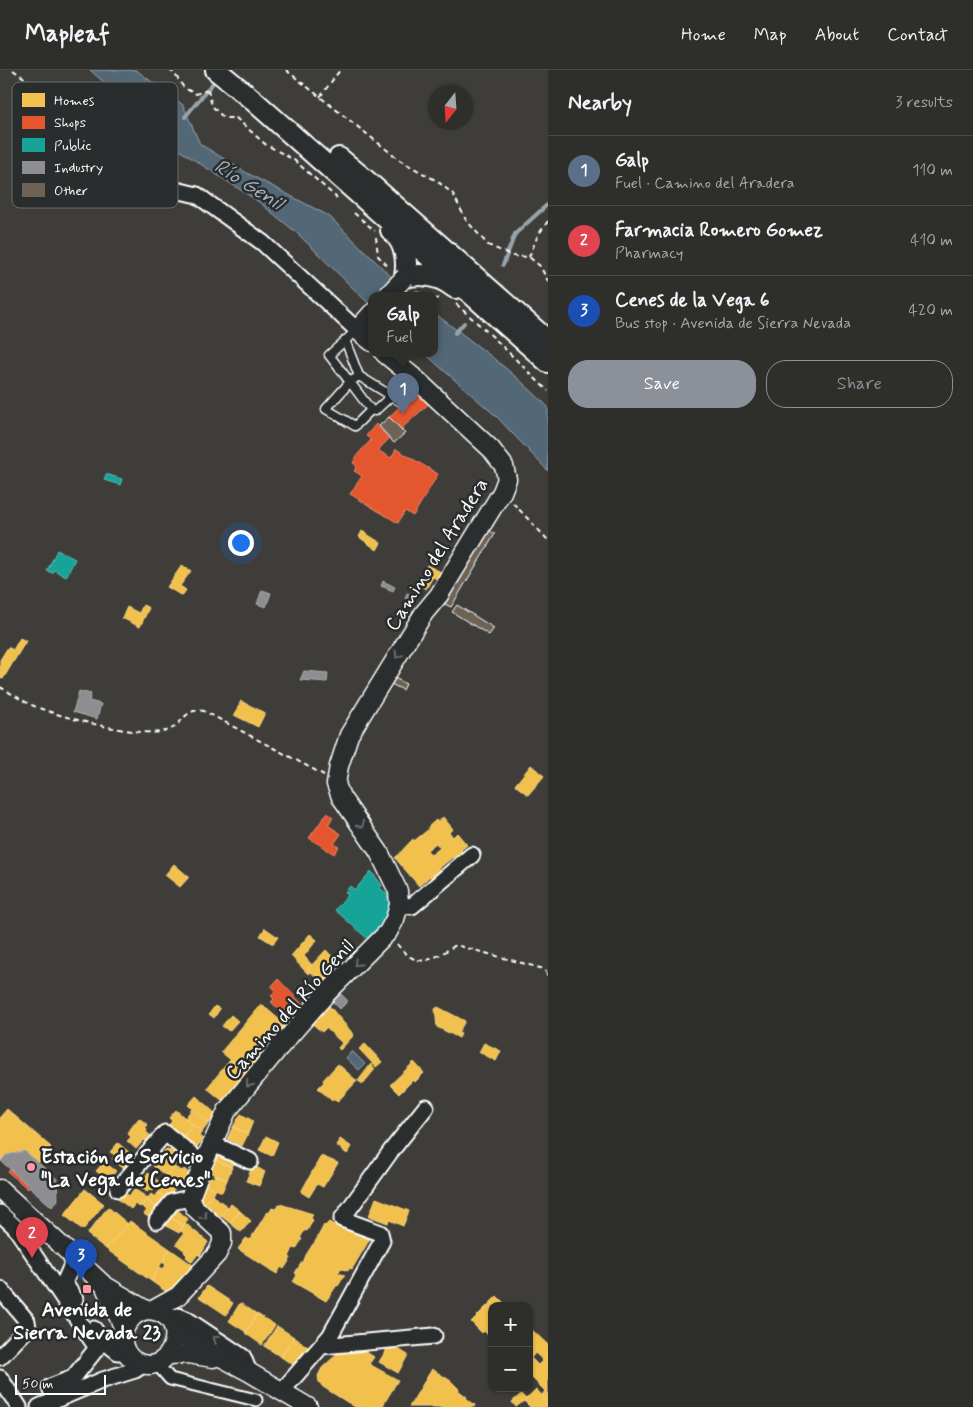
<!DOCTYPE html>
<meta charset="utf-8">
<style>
:root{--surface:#2e2e2b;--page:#3a3a37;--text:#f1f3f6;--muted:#a7a8a9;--line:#494a47;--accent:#8c9099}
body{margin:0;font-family:Mynerve,sans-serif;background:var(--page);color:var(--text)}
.controls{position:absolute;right:15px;bottom:15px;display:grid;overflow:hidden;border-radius:10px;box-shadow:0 1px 4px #0004}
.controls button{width:45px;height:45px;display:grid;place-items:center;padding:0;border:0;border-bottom:1px solid var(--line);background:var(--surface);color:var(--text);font:25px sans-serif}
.compass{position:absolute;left:428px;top:15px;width:45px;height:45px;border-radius:50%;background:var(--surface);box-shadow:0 1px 4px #0004;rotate:197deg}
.scale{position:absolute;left:15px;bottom:12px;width:91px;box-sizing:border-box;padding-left:5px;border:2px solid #fff;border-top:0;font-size:14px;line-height:18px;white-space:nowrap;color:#fff;-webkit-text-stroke:4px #2a2d2e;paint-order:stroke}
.you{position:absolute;left:240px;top:472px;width:18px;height:18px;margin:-12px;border:4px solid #fff;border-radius:50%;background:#1a73e8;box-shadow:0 0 0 8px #1a73e833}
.badge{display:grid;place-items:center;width:32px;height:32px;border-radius:50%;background:var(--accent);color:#fff;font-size:16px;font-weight:700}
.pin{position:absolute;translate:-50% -41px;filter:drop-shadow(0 1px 2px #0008)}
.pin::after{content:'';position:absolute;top:26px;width:18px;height:15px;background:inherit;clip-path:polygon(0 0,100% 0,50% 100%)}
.popup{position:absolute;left:368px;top:222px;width:70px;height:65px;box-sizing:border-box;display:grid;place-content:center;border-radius:10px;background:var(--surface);filter:drop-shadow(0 1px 4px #0005);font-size:16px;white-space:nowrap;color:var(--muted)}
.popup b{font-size:19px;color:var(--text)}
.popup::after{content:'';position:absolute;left:50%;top:100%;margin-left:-10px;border:10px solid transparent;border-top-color:var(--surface)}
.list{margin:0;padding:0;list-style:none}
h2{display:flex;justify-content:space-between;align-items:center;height:65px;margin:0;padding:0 20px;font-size:21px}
h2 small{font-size:16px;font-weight:400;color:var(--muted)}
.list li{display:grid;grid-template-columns:32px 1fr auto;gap:15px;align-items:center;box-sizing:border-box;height:70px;padding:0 20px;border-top:1px solid var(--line)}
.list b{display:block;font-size:19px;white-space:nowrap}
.list p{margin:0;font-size:16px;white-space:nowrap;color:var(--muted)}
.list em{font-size:16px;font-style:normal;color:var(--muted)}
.actions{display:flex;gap:10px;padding:15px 20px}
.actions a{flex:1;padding:11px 0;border:1px solid var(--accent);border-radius:20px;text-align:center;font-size:18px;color:var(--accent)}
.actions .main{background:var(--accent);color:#fff}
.map{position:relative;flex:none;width:548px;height:1337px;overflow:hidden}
header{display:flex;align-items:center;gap:30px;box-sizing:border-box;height:70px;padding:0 25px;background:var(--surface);border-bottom:1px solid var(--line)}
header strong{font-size:24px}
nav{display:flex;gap:28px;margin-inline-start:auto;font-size:18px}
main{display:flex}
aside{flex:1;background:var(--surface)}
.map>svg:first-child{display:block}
</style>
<header>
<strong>Mapleaf</strong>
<nav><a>Home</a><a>Map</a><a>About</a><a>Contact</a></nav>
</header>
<main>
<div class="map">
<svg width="548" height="1337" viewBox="0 0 548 1337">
<rect width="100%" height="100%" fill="#3e3d39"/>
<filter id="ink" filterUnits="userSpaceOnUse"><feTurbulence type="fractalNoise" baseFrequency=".02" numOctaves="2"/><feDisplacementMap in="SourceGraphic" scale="10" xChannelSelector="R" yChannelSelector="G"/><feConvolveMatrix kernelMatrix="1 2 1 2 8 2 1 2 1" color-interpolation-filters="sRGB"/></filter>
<g filter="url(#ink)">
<!-- water -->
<path fill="#536777" stroke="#98a4ad" d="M90 0H136L183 35 200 74 247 103 329 146 410 225H372V237L298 164 259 132 179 80Z
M434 243C474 273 514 302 548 337V401L496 346 424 283H434Z
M352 981 365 994 359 1000 346 988Z"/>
<!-- homes -->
<path fill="#f2c14e" stroke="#f6d483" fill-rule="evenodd" d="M362 461 381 473 377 480 359 467Z
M182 495 191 501 180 516 186 520 182 526 167 517Z
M427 495 443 503 439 510 433 507 426 519 417 514Z
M143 535 149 538 140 557 122 548 127 537 139 543Z
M20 568 26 571 3 609 0 608V590L8 577 13 580Z
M241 631 265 643 258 657 234 645Z
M531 695 544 706 528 725 515 715Z
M443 747 453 759 449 762 453 767 457 763 467 775 461 780 463 782 454 789 453 787 438 799 440 801 431 808 430 806 419 816 395 788 413 769 414 771 429 759 428 757 436 750 437 752ZM436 773 440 778 431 785 427 780Z
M174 794 189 807 180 817 165 805Z
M265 858 278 867 273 874 260 866Z
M310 864 317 870 304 886 312 895 308 899 311 902 308 904 291 886Z
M326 880 343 898 325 917 308 899Z
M326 932 354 965 340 980 338 978 342 973 326 958 322 962 308 950Z
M261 934 287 956 248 1004 221 982Z
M215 936 220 939 214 948 209 944Z
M438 937 465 951 458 963 461 964 459 968 437 957 435 939Z
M231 945 238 951 229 961 222 956Z
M484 973 501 981 496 991 479 982Z
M365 974 382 992 376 997 359 979Z
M230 990 248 1004 224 1032 207 1018Z
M414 992 424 1003 415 1012 413 1010 399 1024 390 1015Z
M338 994 357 1011 337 1032 334 1029 332 1031 318 1018 324 1012 323 1010Z
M371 994 375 999 363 1014 358 1011Z
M196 1026 216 1044 209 1053 188 1035Z
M7 1039 51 1077 38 1093 25 1081 6 1085 0 1091V1047Z
M192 1039 209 1053 202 1062 185 1048Z
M176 1040 193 1055 183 1067 168 1056 172 1051 169 1048Z
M241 1044 253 1051 248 1064 233 1057Z
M139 1048 148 1055 145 1058 147 1060 146 1062 151 1066 147 1072 144 1070 136 1079 127 1071 131 1067 127 1063Z
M193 1055 202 1062 199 1066 203 1069 193 1082 187 1077 190 1073 183 1067Z
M233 1057 248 1064 242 1076 227 1069Z
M266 1066 278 1072 272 1086 259 1080Z
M340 1069 352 1077 347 1084 336 1075Z
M118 1073 130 1083 125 1090 130 1094 127 1098 125 1096 124 1099 112 1089 115 1085 110 1082Z
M166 1079 169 1081 170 1080 174 1083 170 1088 176 1094 166 1106 152 1095Z
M218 1083 238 1086 232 1097 215 1090Z
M321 1086 338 1093 323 1117 317 1114 309 1127 301 1122Z
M215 1090 232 1097 227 1110 210 1102Z
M104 1092 116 1101 110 1108 115 1113 112 1117 111 1115 109 1117 98 1108 101 1105 96 1101Z
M253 1095 265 1102 259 1116 246 1111Z
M174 1097 182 1101 184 1099 190 1104 180 1117 176 1114 173 1118 164 1109Z
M148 1103 161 1113 153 1121 150 1119 147 1122 135 1113 137 1110 135 1109 137 1106 142 1110Z
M215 1105 227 1110 222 1122 206 1115 210 1107 214 1108Z
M164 1109 175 1119 167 1129 158 1123 161 1119 157 1117Z
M204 1115 216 1120 205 1133 199 1125Z
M85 1119 104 1134 83 1160 64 1145Z
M134 1119 148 1128 140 1137 135 1134 131 1139 118 1129 123 1121 129 1126Z
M158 1123 167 1129 160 1140 146 1130 151 1124 155 1127Z
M212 1125 228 1137 219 1148 213 1142 215 1141 205 1133Z
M376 1128 409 1141 403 1156 389 1150 388 1153 369 1146Z
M146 1130 160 1140 152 1150 144 1144 147 1140 141 1136Z
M231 1134 240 1141 230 1153 221 1146Z
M280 1134 313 1144 311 1148 313 1150 307 1161 305 1160 300 1168 302 1169 296 1179 293 1178 289 1187 291 1188 284 1199 281 1197 277 1204 238 1179 246 1168 250 1170 267 1142 269 1143 272 1138 275 1139Z
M108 1137 128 1154 106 1179 87 1164Z
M174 1137 188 1149 183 1156 168 1145Z
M240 1141 251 1151 241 1162 230 1153Z
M168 1145 183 1156 179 1163 162 1154Z
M130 1151 170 1179 151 1211 106 1179Z
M329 1152 345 1161 350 1154 371 1167 352 1199 349 1198 348 1201 341 1198 338 1203 345 1205 338 1216 337 1215 326 1231 293 1212 297 1205 295 1203 302 1192 303 1193 306 1185 313 1174H314L324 1155 325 1156Z
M185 1153 208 1172 200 1186 198 1184 192 1192 186 1187 187 1185 184 1182 185 1181 176 1174 184 1163 180 1161Z
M170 1179 197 1198 171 1223H168L151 1211 159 1197 163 1199 166 1195 162 1192Z
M207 1216 233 1233 226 1245 199 1227Z
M497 1226 507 1236H492V1269L484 1261 482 1263 471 1252Z
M240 1233 257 1244 246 1262 229 1251Z
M257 1244 275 1255 262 1275 245 1263Z
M277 1256 294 1267 281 1287 264 1276Z
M529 1257 548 1275V1332L542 1325 545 1321 529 1305ZM535 1283 543 1290 538 1295 531 1288Z
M294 1267 312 1280 298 1298 281 1287Z
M390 1274 408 1285 398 1303 379 1292Z
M357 1276 374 1287 369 1294 398 1310 382 1337H355L323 1317 319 1312 318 1306 322 1298 338 1283 348 1278Z
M432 1299 451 1311 459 1319 458 1320 467 1327 466 1328 475 1335 474 1337H409Z
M536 1319 548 1332V1337H530L524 1331 516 1337 512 1332 521 1324 526 1329Z"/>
<!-- shops -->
<path fill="#e4572e" stroke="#ec896d" d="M419 318 432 331 401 359 389 347Z
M376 354 389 369 380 378 379 381 391 388 396 379 438 404 413 446 405 441 398 453 350 424 362 406 354 401 357 396 353 393 358 384 371 370 366 366Z
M327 743 333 747 328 755 341 764 334 774 339 777 334 784 309 768Z
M278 909 307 939 293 953 271 932 274 929 271 926 275 921 271 917Z
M22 1085 42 1102 28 1119 8 1102Z"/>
<!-- public -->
<path fill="#17a398" stroke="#5dbfb7" d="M106 404 122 409 120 415 104 410Z
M57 480 75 489 66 507 54 500 53 503 47 501Z
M371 801 381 814 382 816 380 818 388 825 387 827 389 829 390 836 385 854 369 870 335 840 348 825 345 822 350 816 355 820Z"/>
<!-- industry -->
<path fill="#8d8d92" stroke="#afafb3" d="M383 511 395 517 393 521 381 516Z
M262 520 271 523 266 537 257 534Z
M407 523 415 526 412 531 405 528Z
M304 601 328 603 327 612 300 610Z
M79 621 91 624 89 631 101 634 97 649 73 642Z
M337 920 348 931 340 939 329 928Z
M25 1081 57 1109 58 1130 52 1137 1 1091 6 1085Z"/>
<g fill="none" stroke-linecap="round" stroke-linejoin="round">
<!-- stream -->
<path stroke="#98a4ad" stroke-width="4" d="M185 47 217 8
M503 195 515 164 548 134
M455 263 464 253"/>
</g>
<!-- building -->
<path fill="#6e6254" stroke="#fff" d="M389 347 405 363 394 373 379 356Z
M489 460 495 464 451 537 445 534Z
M457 535 494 558 489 565 452 542Z
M391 606 406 614 403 620 387 612Z"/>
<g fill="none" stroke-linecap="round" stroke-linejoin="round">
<!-- service casing -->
<g stroke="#fff" stroke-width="11">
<path id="service" d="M345 270 359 306 350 312 329 285 357 260
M359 306 403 333
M350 312 371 340 355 356 326 339Z
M371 340 375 341 391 326"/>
</g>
<!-- pedestrian casing -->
<g stroke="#fff" stroke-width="15">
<path id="pedestrian" d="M156 1293 170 1309 256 1330"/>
</g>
<!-- minor casing -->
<g stroke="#fff" stroke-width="19">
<path id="minor" d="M172 119 197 125 263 173 357 260
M399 835 412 836 472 785
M213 1074 250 1091
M118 1119 165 1063 203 1094
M0 1143 15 1157 97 1278 73 1308 50 1317 55 1331
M157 1151 172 1132 190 1128
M0 1219 27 1251 28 1258 0 1287
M75 1229 64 1213 75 1188
M170 1250 178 1246 186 1249 243 1287 249 1302
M94 1259 100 1268 118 1282 125 1281
M322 1276 434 1266
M0 1308 19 1337
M282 1321 330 1266 382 1171 380 1163 342 1149 391 1081 426 1037
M39 1337 103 1310 135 1300 144 1294"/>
</g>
<!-- tertiary casing -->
<g stroke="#fff" stroke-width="21">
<path id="tertiary" d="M372 243 357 260 372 272
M0 1119 104 1215 146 1240
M104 1215 124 1259
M146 1240C196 1241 172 1312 135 1291 119 1281 120 1259 132 1248 135 1244 141 1242 146 1240Z
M153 1240 178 1226 217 1184 222 1173V1163L195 1138 190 1128 203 1094 227 1041 277 980 326 924 388 862 395 849 399 835 398 821 379 782 341 727 336 714 339 696 349 665 424 543 439 525 502 422 507 409 504 396 491 379 417 310 384 283
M174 1258 196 1274 249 1302 308 1337
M169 1285 188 1284 213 1288"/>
</g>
<!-- secondary casing -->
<g stroke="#fff" stroke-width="24">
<path id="secondary" d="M216 0 254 31 548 292
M339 88 369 113 548 271
M391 160C405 172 408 189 405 207 424 202 440 206 455 218"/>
</g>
<!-- path -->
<path stroke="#fff" stroke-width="2" stroke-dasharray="5 4" stroke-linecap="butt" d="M13 0 133 84 162 109
M169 0 174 3 184 18 196 24 208 20 211 16
M286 0 401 91 437 111 453 124 466 150 488 175 513 186 529 187 540 196 548 211
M208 20 212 36 224 48H236L265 74 294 90 337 128
M320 27 340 0
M354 143 375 161
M376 167 378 186 390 198
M529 187 538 165 548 151
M416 221 422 225
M434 229 442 228
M456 234 494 268 548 321
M513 433 548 470
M0 617C11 623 22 631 34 636 60 647 139 668 166 661 184 656 183 637 204 641L324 705
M397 874C418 901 431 890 456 875L544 899 548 906"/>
<!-- service -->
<use href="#service" stroke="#2a2d2e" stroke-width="8"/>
<!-- pedestrian -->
<use href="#pedestrian" stroke="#2a2d2e" stroke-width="11"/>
<!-- minor -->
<use href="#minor" stroke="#2a2d2e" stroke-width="15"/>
<!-- tertiary -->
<use href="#tertiary" stroke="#2a2d2e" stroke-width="18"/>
<!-- secondary -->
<use href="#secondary" stroke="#2a2d2e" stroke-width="20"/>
<!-- tertiary-bridge casing -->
<g stroke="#fff" stroke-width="21" stroke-linecap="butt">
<path id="tertiary-bridge" d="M388 225 405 207"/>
</g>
<!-- tertiary-bridge -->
<use href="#tertiary-bridge" stroke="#2a2d2e" stroke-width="18"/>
</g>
<!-- one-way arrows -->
<defs><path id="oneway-chevron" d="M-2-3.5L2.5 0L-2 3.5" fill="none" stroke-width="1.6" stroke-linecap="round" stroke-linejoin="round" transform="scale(1.25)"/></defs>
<g stroke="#6a6c6d">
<use href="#oneway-chevron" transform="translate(398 585) rotate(121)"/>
<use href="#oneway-chevron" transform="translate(361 755) rotate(55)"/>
<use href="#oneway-chevron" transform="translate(357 893) rotate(135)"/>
<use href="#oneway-chevron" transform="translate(249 1014) rotate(129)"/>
<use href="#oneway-chevron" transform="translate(204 1146) rotate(43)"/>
<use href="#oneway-chevron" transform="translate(216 1269) rotate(-146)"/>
</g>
</g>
<!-- markers -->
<g fill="#ff9aa2" stroke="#2a2d2e" stroke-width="2">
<circle cx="31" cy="1097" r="5"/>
<rect x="82" y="1214" width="10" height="10" rx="2.5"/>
</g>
<g text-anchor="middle" stroke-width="5" stroke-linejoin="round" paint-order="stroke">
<!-- street labels -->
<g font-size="20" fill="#fff" stroke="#2a2d2e">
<text transform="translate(436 484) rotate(-58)" y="7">Camino del Aradera</text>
<text transform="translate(289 939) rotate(-48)" y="7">Camino del Río Genil</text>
</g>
<!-- poi labels -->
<g font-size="20" font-weight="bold" fill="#fff" stroke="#2a2d2e" text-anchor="start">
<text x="41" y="1093">Estación de Servicio<tspan x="41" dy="23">"La Vega de Cenes"</tspan></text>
<text x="87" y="1246" text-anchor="middle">Avenida de<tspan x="87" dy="23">Sierra Nevada 23</tspan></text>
</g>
<!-- water labels -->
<g font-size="21" font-style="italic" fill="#a9b3bb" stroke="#2a2d2e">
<text transform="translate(249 114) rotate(32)" y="7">Río Genil</text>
</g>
</g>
<!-- legend -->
<rect x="12" y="12" width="166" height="126" rx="8" fill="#2a2d2e" stroke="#6a6c6d" stroke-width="1"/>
<rect x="22" y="23" width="23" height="14" fill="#f2c14e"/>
<rect x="22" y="46" width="23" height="13" fill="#e4572e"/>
<rect x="22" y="68" width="23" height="14" fill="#17a398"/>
<rect x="22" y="91" width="23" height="13" fill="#8d8d92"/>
<rect x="22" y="113" width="23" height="14" fill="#6e6254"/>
<g font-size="14" fill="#fff">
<text x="54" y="35">Homes</text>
<text x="54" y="57">Shops</text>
<text x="54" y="80">Public</text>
<text x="54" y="102">Industry</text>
<text x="54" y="125">Other</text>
</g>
</svg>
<div class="controls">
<button>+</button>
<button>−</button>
</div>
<svg class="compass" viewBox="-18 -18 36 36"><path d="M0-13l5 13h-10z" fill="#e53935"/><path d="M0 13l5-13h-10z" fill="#a7a8a9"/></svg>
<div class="scale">50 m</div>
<div class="you"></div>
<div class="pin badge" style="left:403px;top:344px;background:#5c6f8a">1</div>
<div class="popup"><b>Galp</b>Fuel</div>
<div class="pin badge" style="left:32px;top:1188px;background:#e0444e">2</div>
<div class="pin badge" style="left:81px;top:1210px;background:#1a4fb4">3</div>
</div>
<aside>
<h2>Nearby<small>3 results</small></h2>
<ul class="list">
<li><span class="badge" style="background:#5c6f8a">1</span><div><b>Galp</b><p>Fuel · Camino del Aradera</p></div><em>110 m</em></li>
<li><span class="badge" style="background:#e0444e">2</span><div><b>Farmacia Romero Gomez</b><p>Pharmacy</p></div><em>410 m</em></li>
<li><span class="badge" style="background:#1a4fb4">3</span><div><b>Cenes de la Vega 6</b><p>Bus stop · Avenida de Sierra Nevada</p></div><em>420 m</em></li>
</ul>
<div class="actions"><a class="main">Save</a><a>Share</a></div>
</aside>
</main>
